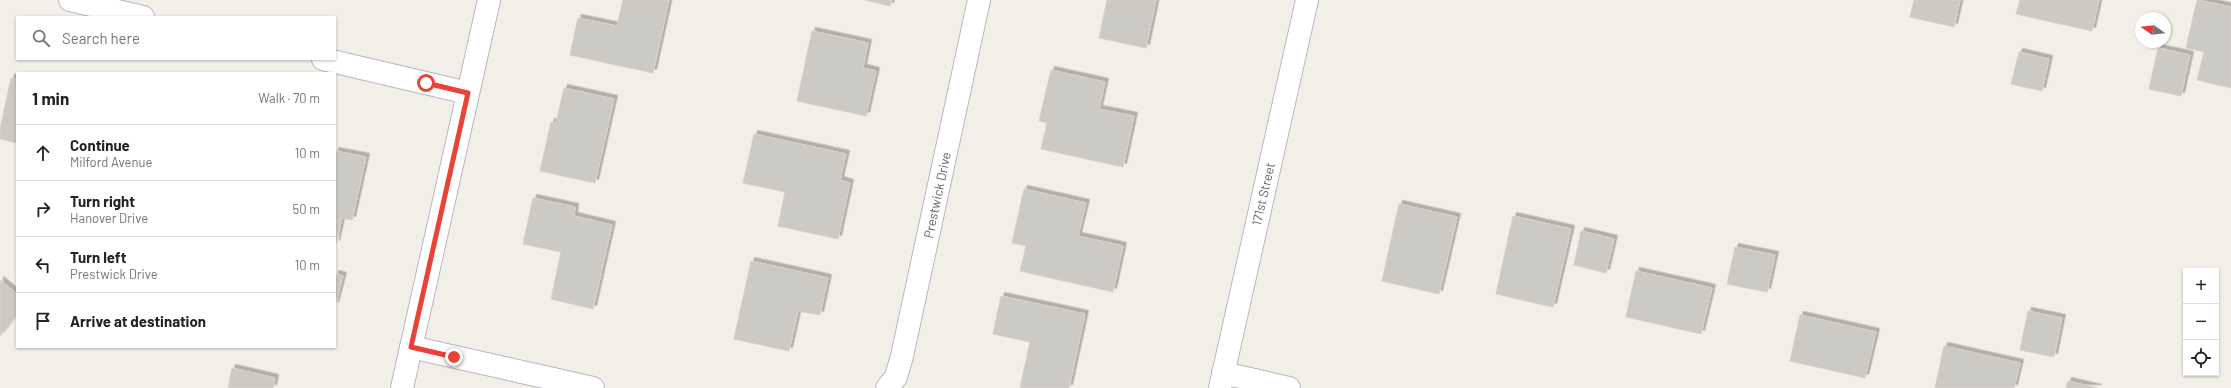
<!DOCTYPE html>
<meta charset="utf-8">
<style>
:root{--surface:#fff;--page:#f6f6f6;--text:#202124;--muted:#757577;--line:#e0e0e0}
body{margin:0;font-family:Barlow,sans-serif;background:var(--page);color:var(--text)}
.controls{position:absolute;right:12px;bottom:12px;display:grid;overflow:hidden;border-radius:0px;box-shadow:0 1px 3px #0004}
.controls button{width:36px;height:36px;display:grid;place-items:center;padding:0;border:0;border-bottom:1px solid var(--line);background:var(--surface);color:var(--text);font:20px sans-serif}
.compass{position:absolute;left:2135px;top:12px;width:36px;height:36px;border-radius:50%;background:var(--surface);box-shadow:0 1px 3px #0004;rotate:284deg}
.stop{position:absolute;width:12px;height:12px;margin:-9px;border:3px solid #ea4335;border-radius:50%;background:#fff}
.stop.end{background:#ea4335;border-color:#fff;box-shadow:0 1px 4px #0008}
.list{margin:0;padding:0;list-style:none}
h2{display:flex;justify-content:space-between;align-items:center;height:52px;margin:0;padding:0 16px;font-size:17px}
h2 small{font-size:13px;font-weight:400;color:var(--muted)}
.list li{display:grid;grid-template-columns:26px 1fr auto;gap:12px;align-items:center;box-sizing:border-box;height:56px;padding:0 16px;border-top:1px solid var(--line)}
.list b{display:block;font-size:15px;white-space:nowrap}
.list p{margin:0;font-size:13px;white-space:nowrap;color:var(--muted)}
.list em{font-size:13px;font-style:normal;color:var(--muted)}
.icon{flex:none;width:22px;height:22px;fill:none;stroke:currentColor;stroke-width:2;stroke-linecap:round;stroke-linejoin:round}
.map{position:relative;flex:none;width:2231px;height:388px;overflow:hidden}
.search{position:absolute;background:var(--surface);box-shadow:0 1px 3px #0004;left:16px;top:16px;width:320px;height:44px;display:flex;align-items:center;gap:10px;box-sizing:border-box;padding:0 14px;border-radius:0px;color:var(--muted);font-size:15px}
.panel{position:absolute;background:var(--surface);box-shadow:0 1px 3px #0004;left:16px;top:72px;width:320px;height:276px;border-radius:0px}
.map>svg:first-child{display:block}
</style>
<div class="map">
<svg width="2231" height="388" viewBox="0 0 2231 388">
<defs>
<filter id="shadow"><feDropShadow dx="3.5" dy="-3.5" stdDeviation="0" flood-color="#0004"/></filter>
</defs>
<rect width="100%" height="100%" fill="#f1efe8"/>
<!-- building -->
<path fill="#cccac5" stroke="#d6d1c6" filter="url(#shadow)" d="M623 0H669L653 73 570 55 578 18 617 26Z
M865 0H892L890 6Z
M1107 0H1156L1146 48 1099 38Z
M1914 0H1960L1954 27 1910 17Z
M2020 0H2099L2092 31 2016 14Z
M2197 0 2231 7V88L2197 80 2204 52 2186 48Z
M812 31 868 43 863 68 876 71 866 116 797 101Z
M2158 48 2190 55 2181 96 2149 89Z
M2019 52 2049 59 2042 91 2011 84Z
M1051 70 1105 82 1099 109 1134 116 1123 167 1041 149 1047 123 1039 121Z
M11 78 17 79V143L0 139V129Z
M564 88 614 99 595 183 540 171 551 122 556 123Z
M754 134 846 154 840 180 850 183 838 239 778 226 785 192 743 183Z
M335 151 366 157 352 220 342 218 336 244Z
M1024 189 1086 203 1078 236 1123 246 1113 292 1020 271 1026 246 1012 243Z
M533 198 575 207 574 216 612 225 593 309 551 299 561 252 523 244Z
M1399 204 1457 217 1439 294 1382 281Z
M1513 216 1571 229 1553 307 1496 294Z
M1581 231 1614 239 1606 273 1574 265Z
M1735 247 1775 255 1767 292 1727 284Z
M751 261 828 278 820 315 798 311 789 351 734 339Z
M1636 271 1712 288 1701 334 1626 317Z
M335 274 343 276 335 306Z
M0 280 17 294V314L0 336Z
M1001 296 1085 314 1069 388H1020L1030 342 993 334Z
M2028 311 2062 318 2054 357 2020 350Z
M1800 315 1876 332 1865 378 1790 361Z
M1944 346 2020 363 2014 388H1935Z
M232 368 275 378 273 388H228Z
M2068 381 2098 388H2066Z"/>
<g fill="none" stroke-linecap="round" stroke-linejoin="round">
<!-- street casing -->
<g stroke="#b5b8bc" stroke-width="24">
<path id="street" d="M70 0 143 17
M323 59 468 93
M411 347 593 388
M1223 373 1289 388
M402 388 489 0
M887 388 896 377 902 356 979 0"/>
</g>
<!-- secondary casing -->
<g stroke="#b6babf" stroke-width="24">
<path id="secondary" d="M1220 388 1307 0"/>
</g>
<!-- street -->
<use href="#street" stroke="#fff" stroke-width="22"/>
<!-- secondary -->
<use href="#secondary" stroke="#fff" stroke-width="22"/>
</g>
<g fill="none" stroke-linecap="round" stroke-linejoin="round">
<!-- route -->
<path stroke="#ea4335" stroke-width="5" d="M426 83 468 93 411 347 454 357"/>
</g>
<g text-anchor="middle" stroke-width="3.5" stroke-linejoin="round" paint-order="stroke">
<!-- street labels -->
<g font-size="13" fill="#5f6368" stroke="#fff">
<text transform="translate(1263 194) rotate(-77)" y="5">171st Street</text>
<text transform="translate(937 195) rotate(-78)" y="5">Prestwick Drive</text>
</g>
</g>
</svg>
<div class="controls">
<button>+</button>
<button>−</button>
<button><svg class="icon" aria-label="locate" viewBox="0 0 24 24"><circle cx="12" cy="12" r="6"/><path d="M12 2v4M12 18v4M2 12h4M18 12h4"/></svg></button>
</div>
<svg class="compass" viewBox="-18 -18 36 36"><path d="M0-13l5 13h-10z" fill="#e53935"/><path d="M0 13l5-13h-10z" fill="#757577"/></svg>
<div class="stop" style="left:426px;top:83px"></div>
<div class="stop end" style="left:454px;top:357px"></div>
<div class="search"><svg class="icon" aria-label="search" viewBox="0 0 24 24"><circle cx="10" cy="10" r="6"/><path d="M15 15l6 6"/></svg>Search here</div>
<section class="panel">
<h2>1 min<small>Walk · 70 m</small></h2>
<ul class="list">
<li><svg class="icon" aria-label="ahead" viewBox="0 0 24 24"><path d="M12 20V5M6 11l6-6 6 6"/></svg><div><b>Continue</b><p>Milford Avenue</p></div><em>10 m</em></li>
<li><svg class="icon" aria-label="right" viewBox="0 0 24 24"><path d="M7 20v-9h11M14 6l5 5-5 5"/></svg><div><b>Turn right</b><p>Hanover Drive</p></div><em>50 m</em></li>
<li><svg class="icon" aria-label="left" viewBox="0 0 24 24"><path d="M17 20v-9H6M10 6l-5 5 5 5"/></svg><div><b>Turn left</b><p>Prestwick Drive</p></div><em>10 m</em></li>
<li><svg class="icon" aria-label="arrive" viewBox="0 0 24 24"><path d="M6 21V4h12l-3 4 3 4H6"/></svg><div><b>Arrive at destination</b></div></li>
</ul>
</section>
</div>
